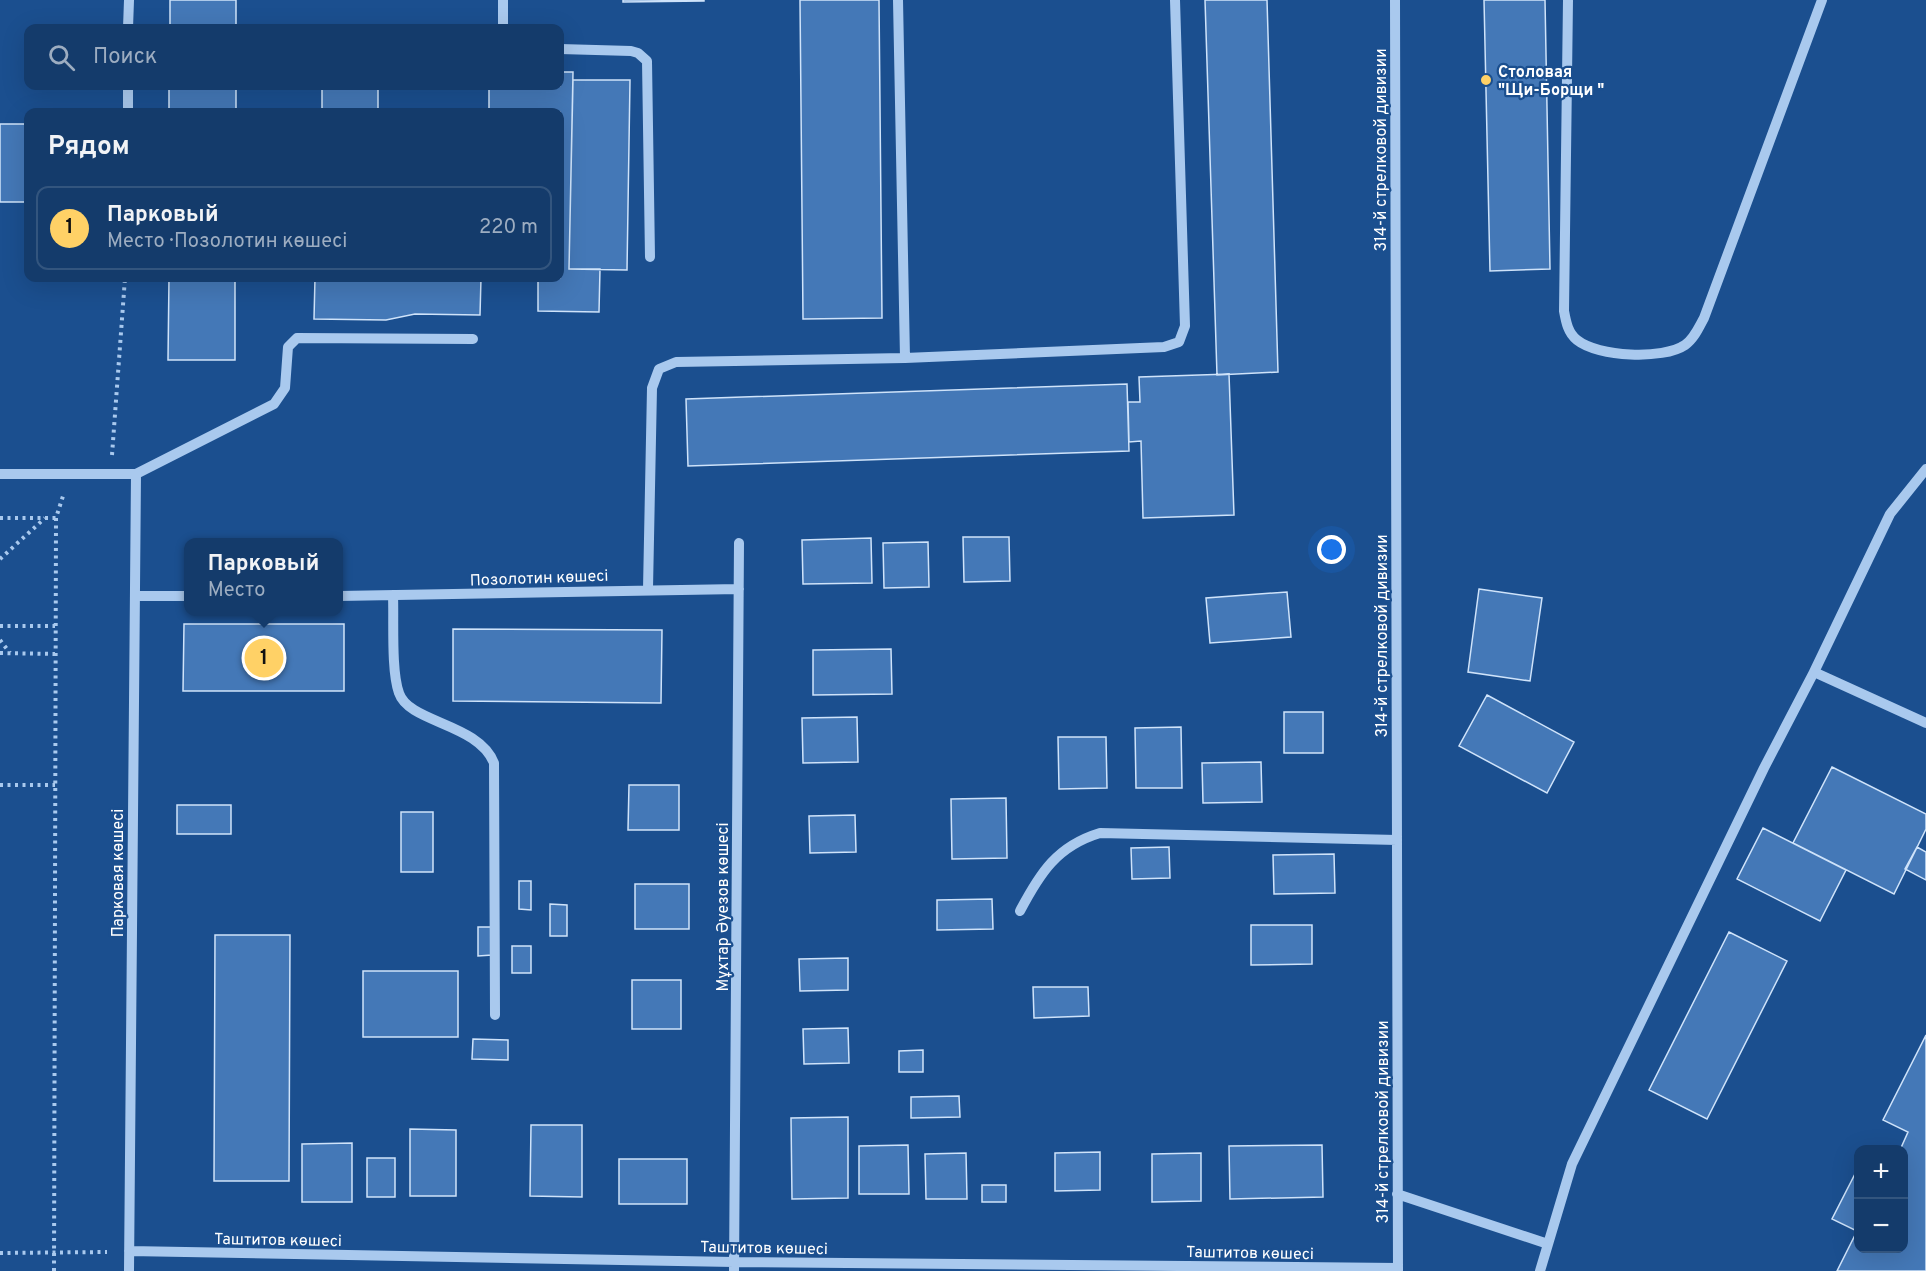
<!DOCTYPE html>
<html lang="ru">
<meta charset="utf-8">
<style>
:root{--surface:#143b6b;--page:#1d4271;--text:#f1f3f6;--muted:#9dadc1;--line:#33557e;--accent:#ffd166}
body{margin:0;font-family:Overpass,sans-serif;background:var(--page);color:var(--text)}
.controls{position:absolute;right:18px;bottom:18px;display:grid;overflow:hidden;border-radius:12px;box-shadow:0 6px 24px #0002}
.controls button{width:54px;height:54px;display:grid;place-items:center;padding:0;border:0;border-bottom:2px solid var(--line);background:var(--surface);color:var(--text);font:30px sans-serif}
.you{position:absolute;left:1332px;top:550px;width:21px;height:21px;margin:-15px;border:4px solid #fff;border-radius:50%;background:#1a73e8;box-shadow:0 0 0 9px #1a73e833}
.badge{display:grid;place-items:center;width:39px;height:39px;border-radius:50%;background:var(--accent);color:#111;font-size:20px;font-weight:700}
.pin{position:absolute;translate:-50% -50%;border:3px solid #fff;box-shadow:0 2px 6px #0006}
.popup{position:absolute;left:184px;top:538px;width:159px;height:78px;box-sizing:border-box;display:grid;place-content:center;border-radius:12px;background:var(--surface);filter:drop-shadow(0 2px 4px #0005);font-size:20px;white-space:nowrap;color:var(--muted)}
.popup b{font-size:22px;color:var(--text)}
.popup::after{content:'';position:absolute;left:50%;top:100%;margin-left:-12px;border:12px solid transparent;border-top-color:var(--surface)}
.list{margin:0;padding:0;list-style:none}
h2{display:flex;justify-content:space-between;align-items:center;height:78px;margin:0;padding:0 24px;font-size:26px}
h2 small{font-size:20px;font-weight:400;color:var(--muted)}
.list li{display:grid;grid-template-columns:39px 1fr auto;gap:18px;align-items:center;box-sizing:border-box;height:84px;margin:0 12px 12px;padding:0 12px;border:2px solid var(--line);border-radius:12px}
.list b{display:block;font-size:22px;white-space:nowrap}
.list p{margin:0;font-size:20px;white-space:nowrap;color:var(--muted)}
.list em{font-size:20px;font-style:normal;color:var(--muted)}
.icon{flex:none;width:33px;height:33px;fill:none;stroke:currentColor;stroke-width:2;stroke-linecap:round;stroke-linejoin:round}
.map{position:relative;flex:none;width:1926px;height:1271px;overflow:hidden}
.search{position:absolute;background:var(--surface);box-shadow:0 6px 24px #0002;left:24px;top:24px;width:540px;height:66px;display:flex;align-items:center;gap:15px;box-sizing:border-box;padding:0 21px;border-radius:12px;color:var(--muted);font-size:22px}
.panel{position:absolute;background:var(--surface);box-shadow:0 6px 24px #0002;left:24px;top:108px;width:540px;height:174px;border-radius:12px}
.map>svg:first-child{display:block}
</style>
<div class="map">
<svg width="1926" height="1271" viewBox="0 0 1926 1271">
<rect width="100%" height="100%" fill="#1b4f8f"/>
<!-- building -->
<path fill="#4478b7" stroke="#cfe3fa" stroke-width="1.5" d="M170 0H236V28H170Z
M623 0H704V1L623 2Z
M800 0H879L882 318 803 319Z
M1205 0H1267L1278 372 1217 375Z
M1484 0H1545L1550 269 1490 271Z
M560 72H573L569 269H600L599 312 538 311V278H560V112H489V86H560Z
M573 80H630L627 270 569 269Z
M169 86H236V112H169Z
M322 86H378V112H322Z
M0 124H28V202H0Z
M169 278H235V360H168Z
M315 278H481L480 315 415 314 386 320 314 319Z
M1229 374 1234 515 1143 518 1141 441 1129 442 1128 402H1140L1139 377Z
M1127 384 1129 451 688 466 686 399Z
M963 537H1009L1010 581 964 582Z
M871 538 872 583 803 584 802 540Z
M928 542 929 587 884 588 883 543Z
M1479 589 1542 598 1530 681 1468 672Z
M1287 592 1291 637 1210 643 1206 598Z
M184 624H344V691H183Z
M453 629 662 630 661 703 453 701Z
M891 649 892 694 813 695V650Z
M1487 695 1574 742 1547 793 1459 746Z
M1284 712H1323V753H1284Z
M857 717 858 762 803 763 802 718Z
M1181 727 1182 788H1136L1135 728Z
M1058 737H1106L1107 788 1059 789Z
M1261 762 1262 802 1203 803 1202 763Z
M1832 767 1926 814V829L1894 894 1793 843Z
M629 785H679V830H628Z
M1006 798 1007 858 952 859 951 799Z
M177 805H231V834H177Z
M401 812H433V872H401Z
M855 815 856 852 810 853 809 816Z
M1763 828 1846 870 1820 921 1737 879Z
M1169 847 1170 878 1132 879 1131 848Z
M1917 847 1926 852V880L1905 869Z
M1334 854 1335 893 1274 894 1273 855Z
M519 881H531V910L519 909Z
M635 884H689V929H635Z
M992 899 993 929 937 930V900Z
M550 904 567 905V936H550Z
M1251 925H1312V964L1251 965Z
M478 927H492V955L478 956Z
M1729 932 1787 961 1707 1119 1649 1090Z
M215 935H290L289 1181H214Z
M512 946H531V973H512Z
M848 958V990L800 991 799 959Z
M363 971H458V1037H363Z
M632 980H681V1029H632Z
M1033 987H1088L1089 1016 1034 1018Z
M848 1028 849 1063 804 1064 803 1029Z
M1926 1035V1271H1837L1857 1231 1832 1219 1857 1170 1858 1248H1904V1150H1900L1908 1132 1883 1120Z
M473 1039 508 1040V1060L472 1059Z
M923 1050V1072H899V1051Z
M959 1096 960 1117 911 1118V1097Z
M848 1117V1198L792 1199 791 1118Z
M531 1125H582V1197L530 1196Z
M410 1129 456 1130V1196H410Z
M352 1143V1202H302V1144Z
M908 1145 909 1194H859V1146Z
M1322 1145 1323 1197 1230 1199 1229 1146Z
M1100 1152V1190L1055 1191V1153Z
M966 1153 967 1199H926L925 1154Z
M1201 1153V1201L1152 1202V1154Z
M367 1158H395V1197H367Z
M619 1159H687V1204H619Z
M982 1185H1006V1202H982Z"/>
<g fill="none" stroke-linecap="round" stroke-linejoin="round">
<!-- path -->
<path stroke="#a9c9ee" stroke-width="4" stroke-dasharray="3 4.5" stroke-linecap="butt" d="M112 455 125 278
M0 518H56
M0 559 45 518
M0 626H55
M0 640 10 653
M0 653 55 654
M0 785H55
M0 1253 107 1252
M54 1271 56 518 63 496"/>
<!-- minor -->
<path stroke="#a9c9ee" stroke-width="10" d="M503 0V28
M898 0 905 358 1164 347 1179 342 1185 326 1175 0
M1395 0 1398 1271
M1568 0 1564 311C1566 322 1568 333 1577 340 1598 357 1663 360 1685 345 1694 339 1699 327 1704 318L1822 0
M128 28 129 0
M560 49 631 51 638 53 647 61 650 257
M128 112V86
M0 474H136L274 404 285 388 288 347 297 338 473 339
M648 589 652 388 659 369 676 362 905 358
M393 595C394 621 391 671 399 693 409 723 478 723 494 763L495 1015
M135 596H189
M339 596 739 589
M1814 672 1890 514 1926 469
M1020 911C1040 873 1057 846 1100 833L1397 840
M1397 1194 1548 1244
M129 1251 734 1262 1398 1268
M129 1271 136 474
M734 1271 739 543
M1540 1271 1572 1164 1764 768 1814 672 1926 723"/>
</g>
<!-- markers -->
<circle fill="#ffd166" stroke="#1b4f8f" stroke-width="2" cx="1486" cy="80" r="6"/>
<g text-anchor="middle" stroke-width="4.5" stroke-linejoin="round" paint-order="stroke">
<!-- poi labels -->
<g font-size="16" font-weight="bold" fill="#fff" stroke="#1b4f8f" text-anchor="start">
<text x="1498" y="77">Столовая<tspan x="1498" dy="18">"Щи-Борщи "</tspan></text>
</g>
<!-- street labels -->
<g font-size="16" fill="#fff" stroke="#1b4f8f">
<text transform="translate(1380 150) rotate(-90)" y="6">314-й стрелковой дивизии</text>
<text transform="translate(539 577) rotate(-2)" y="6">Позолотин көшесі</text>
<text transform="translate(1381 636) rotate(-90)" y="6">314-й стрелковой дивизии</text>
<text transform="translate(117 873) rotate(-90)" y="6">Парковая көшесі</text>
<text transform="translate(722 907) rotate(-90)" y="6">Мұхтар Әуезов көшесі</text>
<text transform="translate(1382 1122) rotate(-90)" y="6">314-й стрелковой дивизии</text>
<text transform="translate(278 1239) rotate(1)" y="6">Таштитов көшесі</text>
<text transform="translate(764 1247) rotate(1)" y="6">Таштитов көшесі</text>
<text transform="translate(1250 1252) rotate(1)" y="6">Таштитов көшесі</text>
</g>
</g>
</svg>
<div class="controls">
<button>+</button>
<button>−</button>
</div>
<div class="you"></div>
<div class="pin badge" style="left:264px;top:658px">1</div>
<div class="popup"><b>Парковый</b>Место</div>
<div class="search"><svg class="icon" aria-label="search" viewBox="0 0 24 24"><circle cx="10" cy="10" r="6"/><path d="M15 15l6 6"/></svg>Поиск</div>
<section class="panel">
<h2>Рядом<small></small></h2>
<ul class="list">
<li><span class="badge">1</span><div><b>Парковый</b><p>Место · Позолотин көшесі</p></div><em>220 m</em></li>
</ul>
</section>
</div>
